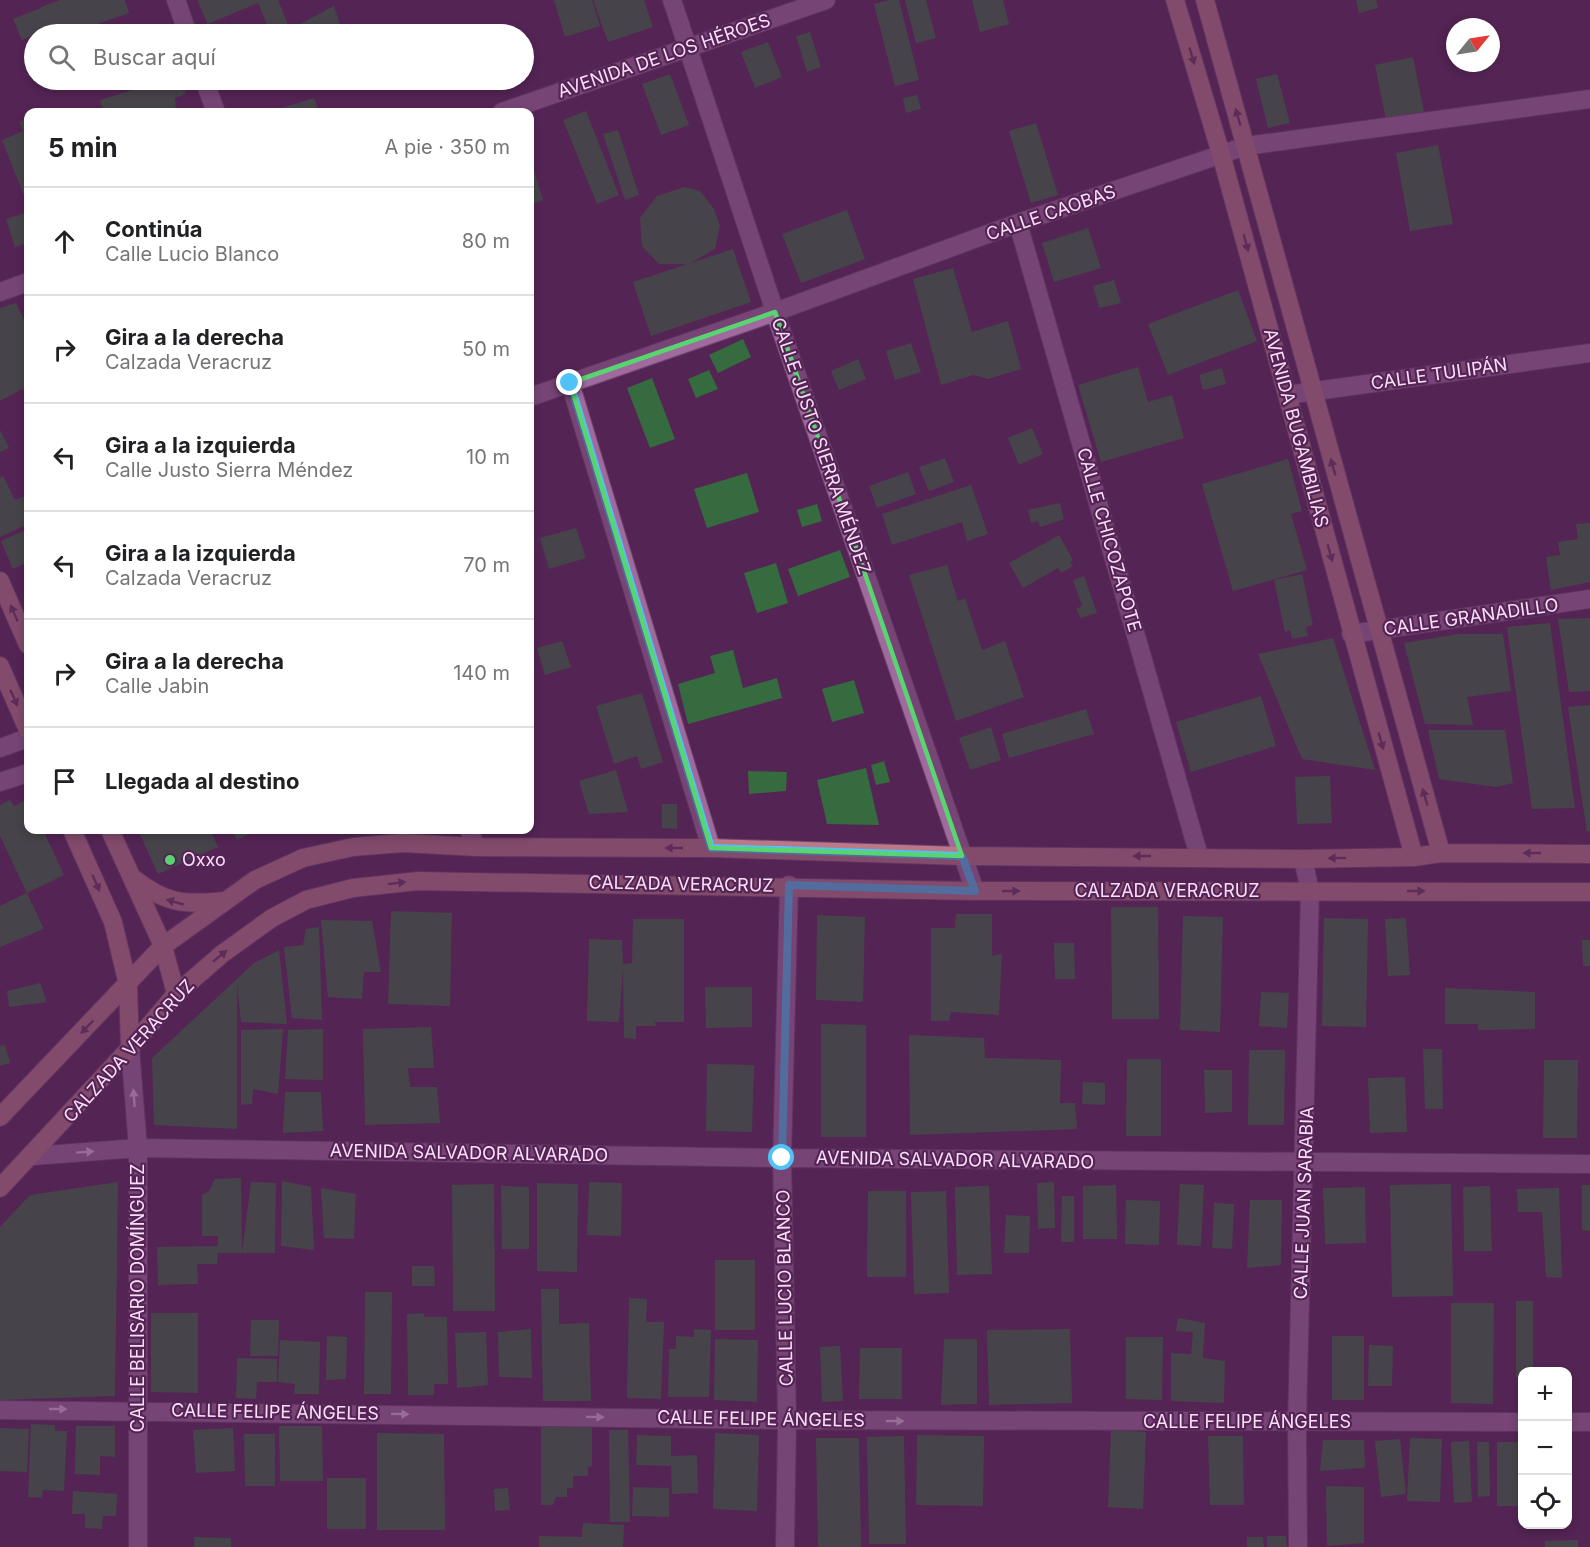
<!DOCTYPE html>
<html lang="es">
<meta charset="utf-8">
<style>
:root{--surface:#fff;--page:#f2f2f2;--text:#202124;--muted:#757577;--line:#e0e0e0}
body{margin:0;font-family:Inter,sans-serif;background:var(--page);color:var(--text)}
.controls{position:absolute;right:18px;bottom:18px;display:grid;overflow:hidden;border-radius:12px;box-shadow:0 3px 9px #0003}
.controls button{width:54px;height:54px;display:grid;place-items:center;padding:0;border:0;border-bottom:2px solid var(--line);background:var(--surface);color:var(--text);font:30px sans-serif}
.compass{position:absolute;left:1446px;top:18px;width:54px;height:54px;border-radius:50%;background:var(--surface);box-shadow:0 3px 9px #0003;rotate:60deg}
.stop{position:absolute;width:18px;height:18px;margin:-14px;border:4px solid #4fc3f7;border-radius:50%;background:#fff}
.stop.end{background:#4fc3f7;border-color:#fff;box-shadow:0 2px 6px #0008}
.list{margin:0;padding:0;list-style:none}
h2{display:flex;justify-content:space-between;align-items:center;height:78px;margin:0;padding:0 24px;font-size:26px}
h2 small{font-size:20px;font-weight:400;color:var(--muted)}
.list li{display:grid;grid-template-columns:39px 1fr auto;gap:18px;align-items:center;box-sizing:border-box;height:108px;padding:0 24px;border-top:2px solid var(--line)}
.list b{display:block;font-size:22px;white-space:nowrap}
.list p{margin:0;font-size:20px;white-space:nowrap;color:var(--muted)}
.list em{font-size:20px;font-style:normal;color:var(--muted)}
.icon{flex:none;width:33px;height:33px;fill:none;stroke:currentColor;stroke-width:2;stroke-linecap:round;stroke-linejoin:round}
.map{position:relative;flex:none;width:1590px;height:1547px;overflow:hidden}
.search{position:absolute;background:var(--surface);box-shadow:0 3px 9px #0003;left:24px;top:24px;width:510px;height:66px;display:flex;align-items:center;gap:15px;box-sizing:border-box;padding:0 21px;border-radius:33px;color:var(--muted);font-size:22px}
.panel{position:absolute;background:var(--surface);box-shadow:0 3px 9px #0003;left:24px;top:108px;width:510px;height:726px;border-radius:12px}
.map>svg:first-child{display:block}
</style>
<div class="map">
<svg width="1590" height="1547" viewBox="0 0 1590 1547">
<rect width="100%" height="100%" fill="#542454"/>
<!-- building -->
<path fill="#356b3e" d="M60 0H125L129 13 69 34H51L49 29 22 40 13 19 41 8 44 16 41 7Z
M197 0H278L289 27 271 34 258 3 208 24Z
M554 0H592L600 26 565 37Z
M593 0H644L653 27 608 42Z
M889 0H899L919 80 895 86 874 4Z
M905 0H926L936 38 916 43Z
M972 0H1003L1009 24 980 32Z
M1356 0H1376L1378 8 1359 13Z
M334 6 343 34H301L298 25Z
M810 32 821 67 807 72 796 36Z
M768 42 782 77 755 88 741 52Z
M1413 57 1424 112 1386 120 1375 65Z
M670 74 689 125 661 135 642 84Z
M1277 74 1290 123 1268 128 1256 79Z
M165 80H182L186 94 175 98 176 112H104L100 100Z
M917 95 921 109 906 113 903 98Z
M314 98 319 112H269Z
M586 111 619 195 597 204 563 120Z
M28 118V194L24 196 2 140 23 131 19 122Z
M1036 123 1058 195 1031 203 1009 131Z
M618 130 639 195 625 200 603 134Z
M1438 145 1453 224 1410 231 1396 153Z
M530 158 543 200 530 205Z
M684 187 700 191 714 209 720 226 715 249 689 264H659L642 246 640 218 657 196Z
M847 210 865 259 801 283 782 234Z
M25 213 28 223V243L15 247 6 219Z
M1088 228 1101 268 1054 282 1042 243Z
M733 249 751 302 651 336 633 282Z
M953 268 972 332 1008 321 1021 369 988 379 973 375 941 385 913 279Z
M1114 280 1121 303 1099 308 1093 286Z
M1238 290 1257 341 1168 375 1148 324Z
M16 303 28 328V396L22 389 0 401V308Z
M743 339 751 357 718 373 709 355Z
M911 343 921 372 895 380 886 351Z
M858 359 866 379 839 390 831 371Z
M1138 367 1148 402 1172 395 1184 438 1101 462 1078 385Z
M1222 368 1226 384 1203 390 1199 375Z
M709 370 718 389 696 398 688 379Z
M652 378 675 439 650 448 627 388Z
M1032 428 1043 454 1019 465 1008 438Z
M0 430 9 448 0 452Z
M945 458 954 482 929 491 919 467Z
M1288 459 1302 511 1291 514 1307 570 1233 591 1202 484Z
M908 472 916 494 877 508 869 486Z
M747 473 759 512 707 528 694 489Z
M3 476 15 500 28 495V524L0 537V478Z
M971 485 988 534 967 541 962 522 892 545 882 514Z
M1060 503 1064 519 1040 527 1038 521 1031 523 1028 510Z
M817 504 822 521 802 527 797 510Z
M1590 523V582L1551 590 1546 557 1560 555 1558 542 1578 539 1576 524Z
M576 528 586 558 549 569 540 538Z
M28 529V562L13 569 1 541Z
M1059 535 1073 560 1070 562 1073 566 1061 573 1058 568 1023 588 1009 563Z
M840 550 850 577 798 596 788 569Z
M776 563 788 603 757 613 744 573Z
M947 565 958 601 965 598 982 650 1005 641 1024 697 956 721 909 575Z
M1302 574 1313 625 1306 627 1308 636 1292 639 1290 630 1285 632 1274 580Z
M1084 576 1097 613 1081 618 1076 609 1082 606 1073 580Z
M1590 618V691L1569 692 1558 619Z
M1550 623 1575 808 1532 809 1507 627Z
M1459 634H1503L1511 691 1467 697 1473 725 1425 724 1404 643Z
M1333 638 1375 770 1302 759 1258 654Z
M562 641 571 667 545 675 537 648Z
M733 650 743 688 777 678 782 698 688 724 678 684 715 673 710 656Z
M854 680 864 713 832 722 822 689Z
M642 693 663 762 641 769 637 756 614 764 596 706Z
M1261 696 1276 746 1191 772 1176 722Z
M1590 705V831L1587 832 1568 707Z
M1086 709 1094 734 1009 758 1002 734Z
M991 727 1001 760 970 770 959 738Z
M1428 730H1505L1513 783 1496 787 1439 779Z
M884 761 890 782 876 785 871 765Z
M866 768 879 825 827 824 817 780Z
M616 770 628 812 589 814 579 781Z
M748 771 787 772 786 791 749 794Z
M1330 776 1332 823 1297 824 1295 777Z
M28 799V830H43L64 875 27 893 0 836V805L10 800 14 806Z
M662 804H677V829L662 828Z
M138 830H210L218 847 158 874Z
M232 830H257L237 840Z
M27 893 44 929 0 947V906Z
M1111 907H1158L1159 1019H1112Z
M391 911 452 913 450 1006 388 1004Z
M956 914H992V956L1002 954 999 1015 951 1012 949 1021H931V928H955Z
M817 915 865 917 863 1002 816 1000Z
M1183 916 1223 917 1220 1032 1180 1030Z
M1324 918 1368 919 1366 1027 1322 1026Z
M1406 918 1410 975 1388 976 1385 919Z
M633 919H684V1022H655L656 1026H636V1039L624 1038 623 969 619 1022 587 1021 589 939 622 940 623 964 632 963Z
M321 920 372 921 381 972H364L362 999 328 997Z
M319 927 322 1020 292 1018 284 947 303 945 306 929Z
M1582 940H1590V966H1583Z
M1054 943H1074L1075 979H1055Z
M279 950 287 1024 241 1022 237 984V1129L154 1125 152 1058 254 963Z
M40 983 47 1002 9 1007 7 991Z
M705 987H752V1027L706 1028Z
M1445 988 1535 992V1029L1478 1030V1024H1445Z
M1261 992 1289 993 1287 1028 1259 1026Z
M821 1024 866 1025V1137H821Z
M431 1027 434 1068H408L410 1087H437L440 1123 365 1125 363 1029Z
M283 1029 278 1094 253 1089 252 1104 241 1105V1030Z
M323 1029V1080L285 1079 288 1030Z
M909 1035 984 1038 985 1058 1061 1060 1060 1103H1075L1077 1129 910 1135Z
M5 1045 10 1063 0 1066V1046Z
M1423 1049H1442L1443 1109H1425Z
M1249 1050H1285L1284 1125H1248Z
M1127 1059H1161V1136H1126Z
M1544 1060H1578L1577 1138H1543Z
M707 1064 754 1065 752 1132 706 1131Z
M1204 1070H1232V1112L1205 1113Z
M1405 1077 1407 1132 1370 1133 1368 1078Z
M1083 1082 1105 1083V1105L1082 1104Z
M285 1092H321L323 1131 283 1133Z
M241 1178 242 1253H218L217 1264H197L198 1284 158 1285 157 1247 218 1246V1236H202V1195L209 1191 215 1179Z
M282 1181 311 1187 314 1250 281 1246Z
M118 1182 115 1396 0 1400V1227L30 1195Z
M251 1182 276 1183 275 1253H242Z
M589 1182 622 1183 621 1236 587 1235Z
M1054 1182 1055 1228 1038 1229 1037 1183Z
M537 1183 578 1184 577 1272 537 1271Z
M494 1184 495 1311H453L452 1185Z
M1180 1184 1204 1185 1201 1246 1177 1245Z
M1451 1184 1453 1296 1392 1297 1390 1185Z
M1116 1185 1117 1239H1083V1186Z
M1582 1185H1590V1231L1582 1230Z
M501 1186 529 1187V1249H502Z
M989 1186 992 1274 957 1275 955 1187Z
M1490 1186 1492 1251H1464L1463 1187Z
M1365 1187 1366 1243 1325 1244 1323 1188Z
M321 1188 356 1194 354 1239 324 1238Z
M1559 1188 1562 1278 1546 1277 1542 1212H1518L1517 1189Z
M868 1191H906V1277H867Z
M946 1191 949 1293 914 1294 911 1192Z
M1062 1196H1074V1242H1061Z
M1126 1200 1160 1201 1159 1245 1125 1244Z
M1250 1200H1282L1281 1265 1247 1268Z
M1214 1203 1234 1204 1232 1249 1212 1248Z
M1006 1215 1030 1216 1029 1253H1004Z
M715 1260H755V1330H715Z
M412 1266H434L435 1286H412Z
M541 1289H559V1324L589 1323 591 1401H543Z
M365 1292H392L391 1394H364Z
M629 1298 647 1299 646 1322H664L661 1399 627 1398Z
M1516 1301H1533V1371H1522V1377H1516Z
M1451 1303H1494L1493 1404 1451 1403Z
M151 1313H198V1393L151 1392Z
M424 1313V1317H447L448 1384H434V1395H408L407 1314Z
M1178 1318 1205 1323 1203 1358 1225 1361 1224 1403 1171 1401V1353L1191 1354 1193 1332 1176 1331Z
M251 1320H279L278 1356H250Z
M531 1329 532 1378 499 1377 498 1332Z
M694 1329 711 1330 709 1397H668L669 1349H676V1336L694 1337Z
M1070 1329 1072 1403 989 1405 987 1330Z
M486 1332 488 1385 457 1388 455 1333Z
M327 1336 347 1337 346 1379 326 1380Z
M1332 1336H1364V1400H1332Z
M1126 1337H1163L1162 1400 1126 1399Z
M715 1339 758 1340 757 1402 714 1400Z
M944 1339H977V1404L941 1405Z
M280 1340 320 1342 319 1394H294L295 1384 278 1382Z
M1369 1345 1393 1346 1392 1386H1368Z
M840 1346 843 1401 822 1402 820 1347Z
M860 1348H902V1399H859Z
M237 1358 277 1359V1382H257L256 1399 236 1398Z
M31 1424 55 1425V1431H67L64 1491 43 1490 42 1498 28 1497Z
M76 1426H115V1457L100 1456V1475L75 1474Z
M279 1426H322L323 1481H280Z
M541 1427H592V1466L588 1467V1476H573V1488H567V1497H556L553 1505H541Z
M0 1428 29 1429 27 1472 0 1471Z
M233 1428 235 1471 196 1473 193 1430Z
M609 1430H628L630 1522H610Z
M1111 1430 1146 1432 1143 1509 1108 1507Z
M377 1433 444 1434 445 1530H377Z
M715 1433 759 1435 757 1511 713 1509Z
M244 1434H275V1486H245Z
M637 1435 671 1436V1456L697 1455 698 1493 672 1494 671 1466 636 1465Z
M917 1435 984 1436 983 1506 916 1505Z
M904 1436 906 1544H869L867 1437Z
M1208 1436H1243L1244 1505H1210Z
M816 1438H859L861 1547H818Z
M1410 1438 1442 1439 1440 1502 1407 1501Z
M1400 1439 1406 1494 1381 1497 1375 1441Z
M1323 1440H1364L1365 1468 1320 1471Z
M1469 1441 1472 1502 1454 1503 1451 1442Z
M1477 1442H1489L1490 1496 1478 1497Z
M1497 1442H1522V1506H1497Z
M327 1478H366V1529H327Z
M1326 1486 1364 1487V1543L1327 1546Z
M633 1487 669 1488V1517L632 1516Z
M508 1488 510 1510 495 1511 494 1489Z
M73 1491 117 1494 116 1516H103L102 1529 85 1528V1514H72Z
M583 1523 624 1525 623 1547H539V1536L582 1537Z
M1267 1536H1286L1287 1547H1267Z
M194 1537 231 1538V1547H194Z
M1247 1537H1263L1264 1547H1247Z
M1578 1540V1547H1545V1541Z"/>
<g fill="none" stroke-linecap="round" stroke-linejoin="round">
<!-- minor casing -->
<g stroke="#6f446f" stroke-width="20">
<path id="minor" d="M176 0 188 34
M672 0 775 312 975 891
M204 80 216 112
M502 112 826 0
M1018 223 1199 856
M0 292 28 282
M570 383 711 848
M1287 395 1590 353
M530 397 775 312 1018 223 1246 146 1590 99
M1351 634 1590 599
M0 748 28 738
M0 782 28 773
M469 830 476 847
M130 1048 138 1148V1547
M33 1156 138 1148 782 1158 1590 1164
M0 1410 787 1420 1522 1422
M1568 1422H1590
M785 1547 787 1420 782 1158 789 885
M1298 1547 1297 1423 1310 891 1303 859"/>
</g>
<!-- major casing -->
<g stroke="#6f446f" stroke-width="20">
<path id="major" d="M1175 0 1221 154 1414 857
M1205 0 1441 853
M0 581 28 645
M0 666 28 730
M72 830 113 922 128 985 130 1048
M110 830 163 946 176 994
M133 878C166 904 184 905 224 901
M0 1117 163 946 255 880 303 858 353 847 403 843 476 847 711 848 962 856 1303 859 1414 857 1441 853 1590 854
M0 1188 130 1048 176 994 222 954 272 918 306 900 353 888 418 881 975 891 1590 892"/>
</g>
<!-- minor -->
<use href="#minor" stroke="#a06a9e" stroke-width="18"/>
<!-- major -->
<use href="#major" stroke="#bb7887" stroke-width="18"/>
</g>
<!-- one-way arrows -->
<defs><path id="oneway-solid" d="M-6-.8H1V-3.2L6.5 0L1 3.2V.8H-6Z" transform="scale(1.5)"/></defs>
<g fill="#69355e">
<use href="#oneway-solid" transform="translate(1192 56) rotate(73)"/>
<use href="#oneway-solid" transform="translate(1238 117) rotate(-106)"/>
<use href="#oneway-solid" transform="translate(1246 243) rotate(75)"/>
<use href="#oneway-solid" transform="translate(1333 467) rotate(-106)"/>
<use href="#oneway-solid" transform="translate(1330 553) rotate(75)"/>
<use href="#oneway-solid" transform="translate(14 613) rotate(-114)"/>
<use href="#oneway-solid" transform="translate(14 698) rotate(66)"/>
<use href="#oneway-solid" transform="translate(1381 741) rotate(74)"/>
<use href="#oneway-solid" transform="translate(1425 797) rotate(-106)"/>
<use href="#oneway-solid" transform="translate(674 848) rotate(-180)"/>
<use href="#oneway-solid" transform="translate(1532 853) rotate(-180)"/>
<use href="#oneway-solid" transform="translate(1142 856) rotate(-180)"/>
<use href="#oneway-solid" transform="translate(1337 858) rotate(179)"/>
<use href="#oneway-solid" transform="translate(96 883) rotate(66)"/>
<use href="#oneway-solid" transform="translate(397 883) rotate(-7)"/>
<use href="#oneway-solid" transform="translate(1011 891)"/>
<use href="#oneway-solid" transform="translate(1416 891)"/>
<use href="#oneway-solid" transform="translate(175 902) rotate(-164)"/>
<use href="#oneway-solid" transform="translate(220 956) rotate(-39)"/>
<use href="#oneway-solid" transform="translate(87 1027) rotate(134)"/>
</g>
<g fill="#e9c6e8">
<use href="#oneway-solid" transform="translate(134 1098) rotate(-94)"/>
<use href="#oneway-solid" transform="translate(85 1152) rotate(-4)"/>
<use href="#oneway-solid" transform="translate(58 1409)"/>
<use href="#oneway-solid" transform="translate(400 1414) rotate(1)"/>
<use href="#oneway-solid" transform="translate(595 1417) rotate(1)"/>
<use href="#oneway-solid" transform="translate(895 1421)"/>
</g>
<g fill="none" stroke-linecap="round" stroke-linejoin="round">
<!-- route -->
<path stroke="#4fc3f7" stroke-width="8" d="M570 383 711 848 962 856 975 891 789 885 782 1158"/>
</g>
<!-- marked area -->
<path d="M0 0H1590V1547H0ZM775 312 962 856 711 848 570 383Z" fill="#542454" fill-opacity=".55" fill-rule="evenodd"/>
<path fill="none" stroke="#58d570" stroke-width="4.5" stroke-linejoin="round" d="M775 312 962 856 711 848 570 383Z"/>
<!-- markers -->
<circle fill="#58d570" stroke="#542454" stroke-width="2" cx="170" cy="860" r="6"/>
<g text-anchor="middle" stroke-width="4.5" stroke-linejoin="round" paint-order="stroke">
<!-- street labels -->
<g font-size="18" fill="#fbddfa" stroke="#542454">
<text transform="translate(664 56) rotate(-19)" y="6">AVENIDA DE LOS HÉROES</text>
<text transform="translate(1051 213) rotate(-19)" y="6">CALLE CAOBAS</text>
<text transform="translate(1439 374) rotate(-8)" y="6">CALLE TULIPÁN</text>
<text transform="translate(1296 428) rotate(75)" y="6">AVENIDA BUGAMBILIAS</text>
<text transform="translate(821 446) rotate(71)" y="6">CALLE JUSTO SIERRA MÉNDEZ</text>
<text transform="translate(1109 540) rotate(74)" y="6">CALLE CHICOZAPOTE</text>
<text transform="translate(1471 617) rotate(-8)" y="6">CALLE GRANADILLO</text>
<text transform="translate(681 884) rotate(1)" y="6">CALZADA VERACRUZ</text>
<text x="1167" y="897">CALZADA VERACRUZ</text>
<text transform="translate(129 1051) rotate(-48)" y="6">CALZADA VERACRUZ</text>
<text transform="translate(469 1153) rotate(1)" y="6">AVENIDA SALVADOR ALVARADO</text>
<text transform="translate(955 1160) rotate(1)" y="6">AVENIDA SALVADOR ALVARADO</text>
<text transform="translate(1304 1203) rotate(-88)" y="6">CALLE JUAN SARABIA</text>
<text transform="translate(785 1288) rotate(-91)" y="6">CALLE LUCIO BLANCO</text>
<text transform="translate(138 1298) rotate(-90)" y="6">CALLE BELISARIO DOMÍNGUEZ</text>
<text transform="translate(275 1412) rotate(1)" y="6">CALLE FELIPE ÁNGELES</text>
<text transform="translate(761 1419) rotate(1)" y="6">CALLE FELIPE ÁNGELES</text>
<text x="1247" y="1428">CALLE FELIPE ÁNGELES</text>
</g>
<!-- poi labels -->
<g font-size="18" fill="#fbddfa" stroke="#542454" text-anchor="start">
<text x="182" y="866">Oxxo</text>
</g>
</g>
</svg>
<div class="controls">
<button>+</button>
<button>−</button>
<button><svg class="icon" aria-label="locate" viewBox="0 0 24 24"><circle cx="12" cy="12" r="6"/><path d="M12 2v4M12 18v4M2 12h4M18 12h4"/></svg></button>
</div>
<svg class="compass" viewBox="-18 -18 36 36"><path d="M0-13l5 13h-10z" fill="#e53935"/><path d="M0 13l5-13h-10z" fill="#757577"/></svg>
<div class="stop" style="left:782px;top:1158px"></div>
<div class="stop end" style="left:570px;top:383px"></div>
<div class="search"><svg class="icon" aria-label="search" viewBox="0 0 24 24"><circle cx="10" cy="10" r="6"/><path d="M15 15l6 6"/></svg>Buscar aquí</div>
<section class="panel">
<h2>5 min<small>A pie · 350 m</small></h2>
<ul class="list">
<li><svg class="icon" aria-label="ahead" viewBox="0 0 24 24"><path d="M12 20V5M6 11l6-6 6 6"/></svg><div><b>Continúa</b><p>Calle Lucio Blanco</p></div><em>80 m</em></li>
<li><svg class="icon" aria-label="right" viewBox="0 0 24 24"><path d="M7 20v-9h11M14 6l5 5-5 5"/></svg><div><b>Gira a la derecha</b><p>Calzada Veracruz</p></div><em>50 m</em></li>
<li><svg class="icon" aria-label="left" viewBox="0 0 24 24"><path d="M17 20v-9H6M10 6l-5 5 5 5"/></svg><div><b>Gira a la izquierda</b><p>Calle Justo Sierra Méndez</p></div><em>10 m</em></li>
<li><svg class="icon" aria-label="left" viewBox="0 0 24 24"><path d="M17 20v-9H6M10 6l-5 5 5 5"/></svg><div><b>Gira a la izquierda</b><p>Calzada Veracruz</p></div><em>70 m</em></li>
<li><svg class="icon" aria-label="right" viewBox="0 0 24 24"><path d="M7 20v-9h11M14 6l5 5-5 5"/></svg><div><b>Gira a la derecha</b><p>Calle Jabin</p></div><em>140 m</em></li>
<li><svg class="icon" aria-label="arrive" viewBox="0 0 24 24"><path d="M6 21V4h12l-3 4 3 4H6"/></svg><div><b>Llegada al destino</b></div></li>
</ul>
</section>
</div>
